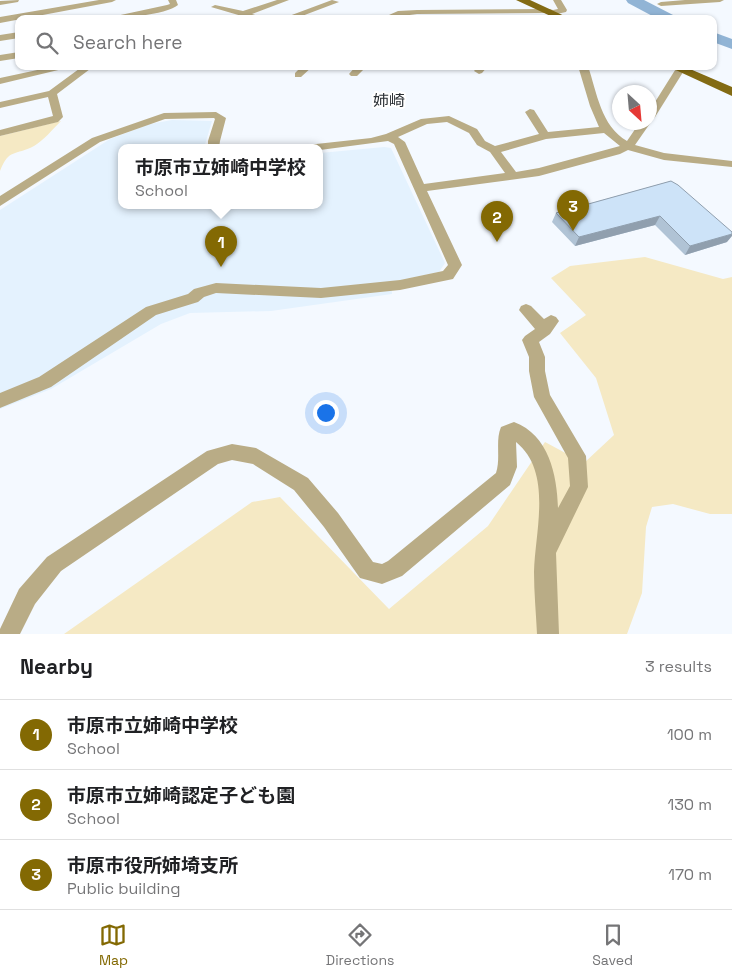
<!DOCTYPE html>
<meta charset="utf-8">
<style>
:root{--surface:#fff;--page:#f6f6f6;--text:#202124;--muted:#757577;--line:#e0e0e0;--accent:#836903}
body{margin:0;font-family:"Space Grotesk","Noto Sans JP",sans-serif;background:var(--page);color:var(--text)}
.compass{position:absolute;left:612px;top:85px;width:45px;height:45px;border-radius:50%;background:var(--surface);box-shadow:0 1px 4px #0004;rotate:154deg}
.you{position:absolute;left:325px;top:412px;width:18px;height:18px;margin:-12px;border:4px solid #fff;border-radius:50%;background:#1a73e8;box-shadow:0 0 0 8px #1a73e833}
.badge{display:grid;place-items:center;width:32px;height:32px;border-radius:50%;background:var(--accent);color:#fff;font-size:16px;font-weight:700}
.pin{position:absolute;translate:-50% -41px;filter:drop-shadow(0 1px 2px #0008)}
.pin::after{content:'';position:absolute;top:26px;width:18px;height:15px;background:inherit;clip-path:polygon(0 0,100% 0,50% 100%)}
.popup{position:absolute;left:118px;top:144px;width:205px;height:65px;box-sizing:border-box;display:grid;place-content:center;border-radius:10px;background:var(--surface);filter:drop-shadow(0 1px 4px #0005);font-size:16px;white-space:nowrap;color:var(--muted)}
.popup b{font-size:19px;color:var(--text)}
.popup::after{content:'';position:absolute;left:50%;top:100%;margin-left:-10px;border:10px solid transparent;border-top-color:var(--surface)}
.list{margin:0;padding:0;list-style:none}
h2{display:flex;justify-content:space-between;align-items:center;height:65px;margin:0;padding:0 20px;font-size:21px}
h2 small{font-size:16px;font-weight:400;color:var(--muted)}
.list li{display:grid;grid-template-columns:32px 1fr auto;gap:15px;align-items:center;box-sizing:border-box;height:70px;padding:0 20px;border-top:1px solid var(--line)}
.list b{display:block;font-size:19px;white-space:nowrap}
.list p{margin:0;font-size:16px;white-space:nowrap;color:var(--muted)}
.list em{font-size:16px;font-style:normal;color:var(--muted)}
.icon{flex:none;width:28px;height:28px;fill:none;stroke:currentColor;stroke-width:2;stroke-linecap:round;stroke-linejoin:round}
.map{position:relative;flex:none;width:732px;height:634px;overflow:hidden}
.search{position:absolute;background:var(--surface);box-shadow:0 1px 4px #0004;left:15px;right:15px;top:15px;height:55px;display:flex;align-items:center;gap:12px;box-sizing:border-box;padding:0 18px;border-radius:10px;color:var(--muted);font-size:19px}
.sheet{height:275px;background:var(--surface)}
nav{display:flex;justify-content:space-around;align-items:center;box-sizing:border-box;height:70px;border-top:1px solid var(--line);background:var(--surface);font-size:14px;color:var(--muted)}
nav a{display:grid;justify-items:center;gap:2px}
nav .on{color:var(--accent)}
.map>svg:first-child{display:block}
</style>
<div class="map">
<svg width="732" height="634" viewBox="0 0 732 634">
<rect width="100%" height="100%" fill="#f4f9ff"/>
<!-- built -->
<path fill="#e4f2fe" d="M172 120 212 121 204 148H122V206H320V153L384 147 391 148 445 263 439 272 391 282 392 294 271 311 190 313 161 324 51 389 0 409V210L110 139 150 124Z"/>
<!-- green -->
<path fill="#f5e9c4" d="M61 121C53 129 43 141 34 146 15 156 9 148 0 171V136Z
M645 257 723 279 732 277V514H710L673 504 652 507 646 527 642 593 627 634H64L252 502 280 497 389 609 488 526 545 442 584 463 614 435 596 378 560 333 586 315 551 278 570 266Z"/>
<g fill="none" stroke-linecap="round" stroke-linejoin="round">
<!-- river -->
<path fill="#91b4d5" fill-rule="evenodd" d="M626 0H644L675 16 677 19H658L628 3Z
M713 32 732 39V49L713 42Z"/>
<!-- minor -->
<path fill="#b9ac86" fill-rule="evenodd" d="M19 0 18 2 0 5V1Z
M99 0H116L112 2 0 23V17Z
M168 0H176L178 5C166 15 118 19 102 19L167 5 170 4Z
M277 0H289L252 14 267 19H252L211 7 215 5 243 11Z
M332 0 339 2 294 19H281Z
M553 0H561L567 10 566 12 552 15 548 13 417 14 380 19 398 11 417 10 549 9 553 10 558 9Z
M685 0H724L720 2 661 6 657 4 661 2Z
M19 32V38L0 41V35Z
M19 52V58L0 61V55Z
M56 66H75L0 84V78Z
M83 66H94L57 94 63 117 58 122 0 136V130L53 116 48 97 0 108V102L49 91Z
M302 66H313L301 77H295V73Z
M356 66H367L357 76H351L349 74Z
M478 66H488L482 73 479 74 474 71Z
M578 66H588C597 93 601 126 627 141L640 122H650V110L677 67H683L685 69 655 117 650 120 651 122 635 145 664 153 732 161V167L664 160 628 150 620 154 539 176 427 191 462 265 453 279 400 290 321 298 216 293 204 297 198 302 156 315 51 387 0 408V393L39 377 146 307 188 294 194 289 216 283 321 288 400 280 443 271 448 265 394 144 388 141 320 150V148H301L307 145 371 138 386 134 421 119 449 116 477 129 485 141 495 146 539 134 525 112 530 109 534 110 548 132 599 127 590 106ZM447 122 469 133 477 145 490 152 505 173 424 184 405 142 398 137 427 124ZM604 133 620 146 539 168 516 172 501 152 546 139Z
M216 112 226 118 220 141 219 148H208V141L215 119 214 118 165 119 100 142 0 206V196L92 138 164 113Z
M526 304 531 306 544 319 551 315 556 317 559 321 550 334 539 342 545 357V371L550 395 586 456 588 487 556 553 559 634H537C536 613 534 593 534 572 535 531 553 472 516 442L517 467 510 485 402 576 382 584 360 578 324 527 294 490 253 464 232 460 218 464 61 571 35 604 20 634H0V629L19 589 47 557 207 451 232 444 256 448 308 478 338 513 373 562 382 564 388 561 496 473C501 458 495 441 501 427L514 422C549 435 557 475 558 508L570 486 568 458 534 397 529 371V357L522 340 525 336 535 329 519 310 521 306Z"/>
<!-- major -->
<path fill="#836b14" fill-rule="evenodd" d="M516 0H530L571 19H557Z
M667 66H683L732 87V96Z"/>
</g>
<!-- wall -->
<path fill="#b0c3d5" d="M671 181 727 242 685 255 655 225 575 246 552 222 556 213Z"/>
<!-- shaded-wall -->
<path fill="#909fae" d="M660 216 655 225 575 246 579 237Z
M732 234V236L727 242 685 255 690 246Z"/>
<!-- building -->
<path fill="#cde3f8" stroke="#909fae" d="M671 181 678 185 732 232V234L690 246 660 216 579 237 556 213Z"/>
<g text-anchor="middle" stroke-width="4" stroke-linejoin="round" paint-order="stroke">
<!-- far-quarter labels -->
<g font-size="16" fill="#2a2f34" stroke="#fff">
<text x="389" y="106">姉崎</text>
</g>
</g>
</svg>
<svg class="compass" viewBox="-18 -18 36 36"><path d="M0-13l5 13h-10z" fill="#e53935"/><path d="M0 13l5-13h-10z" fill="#757577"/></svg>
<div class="you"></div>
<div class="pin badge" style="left:221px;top:267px">1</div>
<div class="popup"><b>市原市立姉崎中学校</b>School</div>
<div class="pin badge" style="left:497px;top:242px">2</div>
<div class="pin badge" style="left:573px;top:231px">3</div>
<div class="search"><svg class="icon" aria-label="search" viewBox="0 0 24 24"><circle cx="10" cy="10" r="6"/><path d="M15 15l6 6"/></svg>Search here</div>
</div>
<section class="sheet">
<h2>Nearby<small>3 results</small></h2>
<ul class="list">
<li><span class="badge">1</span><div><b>市原市立姉崎中学校</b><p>School</p></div><em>100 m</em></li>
<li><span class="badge">2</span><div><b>市原市立姉崎認定子ども園</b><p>School</p></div><em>130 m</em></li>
<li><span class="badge">3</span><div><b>市原市役所姉埼支所</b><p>Public building</p></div><em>170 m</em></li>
</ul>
</section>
<nav>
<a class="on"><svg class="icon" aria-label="map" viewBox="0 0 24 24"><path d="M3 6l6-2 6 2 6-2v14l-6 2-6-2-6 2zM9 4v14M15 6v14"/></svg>Map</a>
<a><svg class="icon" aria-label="directions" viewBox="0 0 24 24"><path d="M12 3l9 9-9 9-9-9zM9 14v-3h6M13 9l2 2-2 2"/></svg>Directions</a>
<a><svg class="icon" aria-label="saved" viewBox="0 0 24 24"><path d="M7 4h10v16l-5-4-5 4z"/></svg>Saved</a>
</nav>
